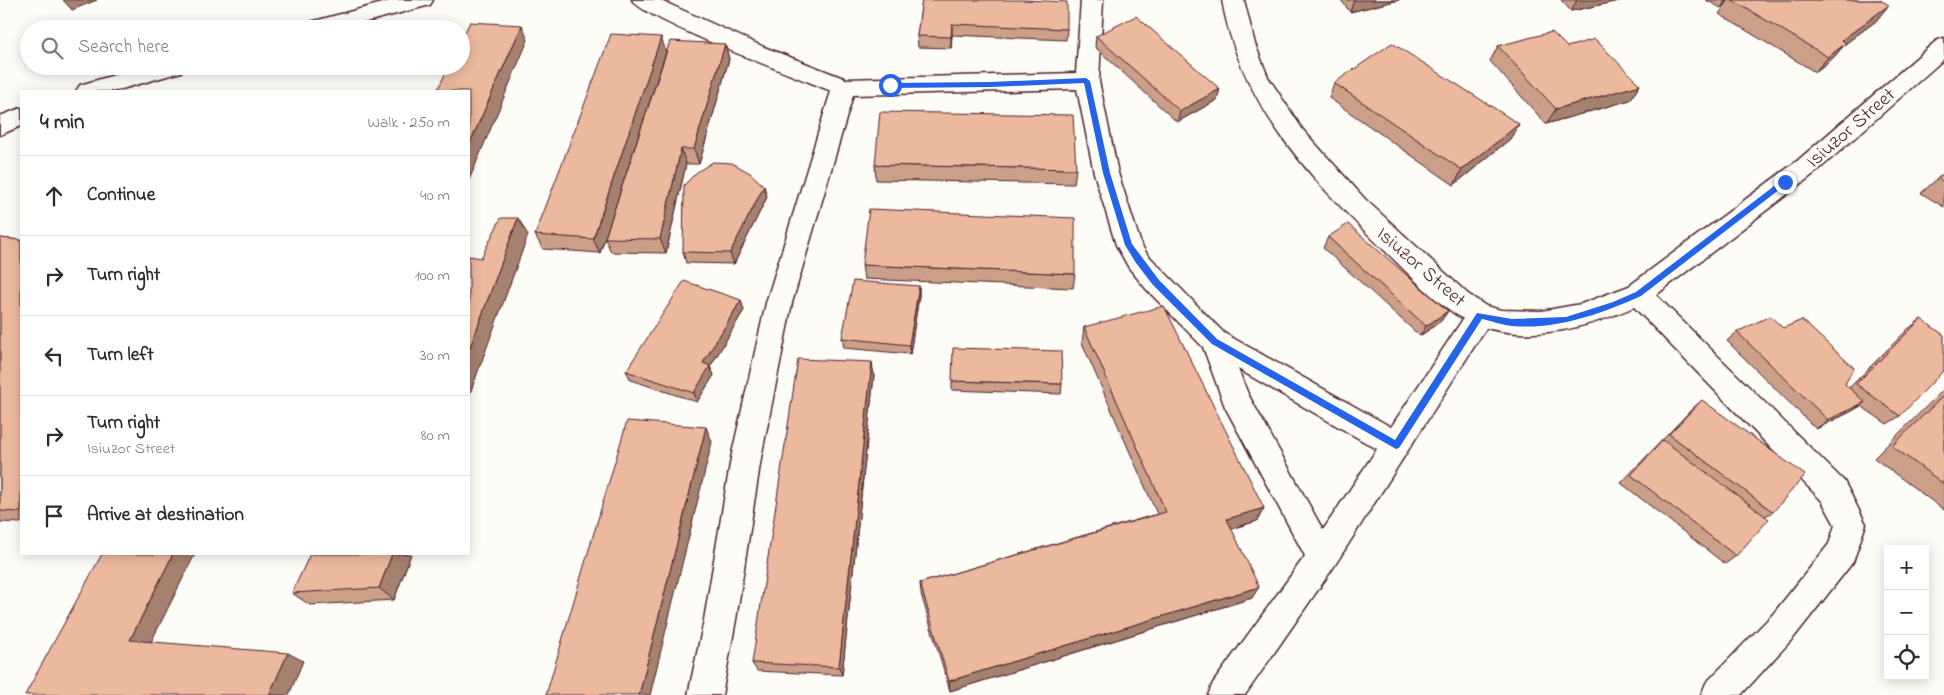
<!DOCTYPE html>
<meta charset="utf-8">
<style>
:root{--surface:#fff;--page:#f7f7f7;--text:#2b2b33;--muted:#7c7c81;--line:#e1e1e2}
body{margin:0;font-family:"Indie Flower",sans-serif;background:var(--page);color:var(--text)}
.controls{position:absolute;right:15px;bottom:15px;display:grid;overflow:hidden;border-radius:0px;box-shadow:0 2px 12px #0003}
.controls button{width:45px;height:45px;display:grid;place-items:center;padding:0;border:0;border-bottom:1px solid var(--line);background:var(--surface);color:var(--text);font:25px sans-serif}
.stop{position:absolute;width:15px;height:15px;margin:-11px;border:4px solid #2563eb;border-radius:50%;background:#fff}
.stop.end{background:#2563eb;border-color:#fff;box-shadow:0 1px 5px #0008}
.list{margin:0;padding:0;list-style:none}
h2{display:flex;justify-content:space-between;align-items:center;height:65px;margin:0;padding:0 20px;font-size:21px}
h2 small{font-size:16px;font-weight:400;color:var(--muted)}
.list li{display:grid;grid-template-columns:32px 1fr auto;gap:15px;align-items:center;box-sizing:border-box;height:80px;padding:0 20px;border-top:1px solid var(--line)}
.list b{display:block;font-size:19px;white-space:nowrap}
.list p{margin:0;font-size:16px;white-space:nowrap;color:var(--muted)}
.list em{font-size:16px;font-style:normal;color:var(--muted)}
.icon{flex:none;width:28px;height:28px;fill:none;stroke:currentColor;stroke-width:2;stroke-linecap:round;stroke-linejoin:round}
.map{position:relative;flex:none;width:1944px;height:695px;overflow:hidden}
.search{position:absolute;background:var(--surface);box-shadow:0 2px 12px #0003;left:20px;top:20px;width:450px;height:55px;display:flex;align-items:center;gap:12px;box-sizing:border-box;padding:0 18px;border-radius:28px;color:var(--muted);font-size:19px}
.panel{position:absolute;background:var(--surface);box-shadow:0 2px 12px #0003;left:20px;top:90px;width:450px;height:465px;border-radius:0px}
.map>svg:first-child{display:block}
</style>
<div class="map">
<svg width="1944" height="695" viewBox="0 0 1944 695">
<rect width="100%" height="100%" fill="#fdfcf7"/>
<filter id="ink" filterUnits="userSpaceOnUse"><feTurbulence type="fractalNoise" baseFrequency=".02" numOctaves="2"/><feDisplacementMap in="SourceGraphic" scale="10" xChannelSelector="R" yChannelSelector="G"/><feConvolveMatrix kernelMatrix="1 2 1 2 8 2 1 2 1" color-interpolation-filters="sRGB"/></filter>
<g filter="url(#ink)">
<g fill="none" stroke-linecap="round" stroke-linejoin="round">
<!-- minor casing -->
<g stroke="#4a1f2b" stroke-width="3">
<path id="minor" d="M394 0H433L430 5 340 29H300L303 24Z
M632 0H660L764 47 846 79 1076 73 1081 0H1103L1099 81 1118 173 1141 244 1147 254 1224 333 1391 427 1463 319C1434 301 1410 275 1385 251 1312 180 1240 105 1222 0H1244L1255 44 1268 77 1303 130 1365 199 1468 294 1486 306 1501 310 1541 311 1581 304 1629 286 1797 161 1936 41 1944 38V59L1815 173 1656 295 1844 481 1866 524 1853 562 1795 636 1741 695H1701L1706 683 1773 614 1829 544 1835 525 1822 501 1634 307C1587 328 1537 341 1486 328L1333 568 1245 695H1208L1213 683 1305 556 1225 407 1203 347 1147 290 1129 268 1116 245 1094 173 1077 89 853 95 792 303 761 458 736 620 722 695H688L704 620 731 458 766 303 831 91C800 78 645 20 632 0ZM1238 369 1377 449 1323 530 1248 394Z
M145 66H184L181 72 115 91H76L80 85Z
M21 108V126L0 135V116Z"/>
</g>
<!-- minor -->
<use href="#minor" fill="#fdfcf7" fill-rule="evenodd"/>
</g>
<!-- wall -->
<path fill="#cb9f88" stroke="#4a1f2b" d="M922 0 1067 29 1066 40 952 35 951 48 918 47 917 36Z
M1341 0H1399L1350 12Z
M1561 0H1623L1571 11Z
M1706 0H1880L1876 21 1846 43 1833 58 1815 72 1719 14 1726 4 1721 8Z
M1096 36 1217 100 1177 122 1095 47Z
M725 44 729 59 699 164H686L666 253 611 252 605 238Z
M1498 46 1567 47 1640 85 1630 100 1546 124 1490 61Z
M666 52 600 253 543 249 535 235Z
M1334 83 1519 124 1510 139 1454 185 1329 98Z
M875 165 1076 169 1074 184 876 180Z
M1944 173V207L1921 193Z
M764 186 767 197 734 264 686 263 683 252Z
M1328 237 1448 311 1441 321 1420 336 1323 248Z
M0 238 21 240V523L0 522Z
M862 265 1075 274 1073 288 864 279Z
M919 286V296L910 354 844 348 842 338Z
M744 310 710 367 714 375 697 402 631 380 626 371Z
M1921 319 1900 416 1887 424 1861 406 1852 411 1816 429 1727 341 1737 332 1783 328 1849 388 1908 329Z
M1084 327 1264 508 1257 521 1231 529 1252 598 950 691 921 594 920 583 1157 514 1082 343Z
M874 375 842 675 757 671 752 663Z
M952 381 1062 384 1061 394 952 390Z
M1944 389V510L1874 458Z
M1702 400 1773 512 1765 516 1736 556 1725 564 1621 483 1692 409Z
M411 554 394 600 310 605 292 593Z"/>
<!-- shaded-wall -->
<path fill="#a5826f" stroke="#4a1f2b" d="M63 0H97L72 10Z
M1354 0H1399L1350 12Z
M1577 0H1623L1571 11Z
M1728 0H1729L1726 4 1721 8 1725 2Z
M1889 5 1876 21 1829 56 1842 40Z
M952 24V35L951 48V37Z
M522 25 528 40 469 180V145Z
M661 37 666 52 600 253 593 239Z
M1846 43 1833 58 1815 72 1828 57Z
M725 44 729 59 699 164 694 149Z
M1640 85 1630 100 1546 124 1556 109Z
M1220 89 1217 100 1177 122 1180 111Z
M1519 124 1510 139 1454 185 1462 170Z
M681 149 686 164 666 253 660 239Z
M764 186 767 197 734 264 730 253Z
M518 218 528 235 469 396V350Z
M919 286V296L910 354 909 345Z
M741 300 744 310 710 367 714 375 697 402 694 393 703 363Z
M1448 311 1441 321 1420 336 1426 326Z
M872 362 874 375 842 675 839 667Z
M1865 402 1852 411 1816 429 1828 420Z
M706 427 712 442 650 695H639Z
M1264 508 1257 521 1220 532 1227 519Z
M173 554H195L148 648 130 640Z
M392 554H411L394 600 379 588Z
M1259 587 1252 598 950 691 949 681Z
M288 653 303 661 289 695H269Z"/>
<!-- building -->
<path fill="#ecb99e" stroke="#4a1f2b" d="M922 0H1024L1067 2V29L952 24 951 37 917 36Z
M1721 0H1728L1725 2Z
M1732 0H1880L1889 5 1842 40 1846 43 1828 57Z
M1136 16 1220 89 1180 111 1096 36Z
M470 22 522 25 469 145V91H437L449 66H461V40Z
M1552 32 1567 47 1595 39 1640 85 1556 109 1498 46Z
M611 34 661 37 593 239 535 235Z
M670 41 725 44 694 149H681L660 239 605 238Z
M1392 43 1519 124 1462 170 1334 83Z
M880 112 1073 115 1076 169 875 165Z
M713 162 732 163 750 173 764 186 730 253 683 252 684 185 697 172Z
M1944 173V182L1938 178Z
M869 209 1075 218V274L862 265Z
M501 218H518L469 350V256L481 258Z
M1348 224 1448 311 1426 326 1328 237Z
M0 238 21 240V512L0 511Z
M684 281 741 300 703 363 710 366 694 393 626 371Z
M853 281 919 286 909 345 842 338Z
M1164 306 1264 508 1227 519 1259 587 949 681 920 583 1166 512 1084 327Z
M1770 316 1783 328 1802 320 1854 368 1845 384 1865 402 1828 420 1737 332Z
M1921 319 1944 335V370L1900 416 1856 384Z
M953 348 1061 351 1062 384 952 381Z
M798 359 872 362 839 667 752 663Z
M1944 395V484L1892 446Z
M1702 400 1805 475 1773 512 1669 434Z
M627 421 706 427 639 695H546Z
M1663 440 1769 519 1736 556 1631 475Z
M102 554H173L130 640 288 653 269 695H25Z
M310 554H392L379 588 292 593Z"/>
</g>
<!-- route -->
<path fill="#2563eb" d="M1086 78 1090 81 1110 173 1132 244 1159 280 1217 339 1395 440 1477 313 1512 319 1566 317 1613 302 1636 292 1782 180H1787L1789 182 1641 296C1601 314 1556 330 1512 326 1502 325 1491 321 1482 319L1399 448 1396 449 1212 344 1153 285 1136 263 1125 245 1103 173 1084 83 991 87 890 88 887 85 890 83 991 82Z"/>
<g text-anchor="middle" stroke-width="4" stroke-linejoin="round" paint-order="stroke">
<!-- street labels -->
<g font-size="20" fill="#4a1f2b" stroke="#fdfcf7">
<text transform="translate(1850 127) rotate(-41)" y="7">Isiuzor Street</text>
<text transform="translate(1422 266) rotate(41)" y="7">Isiuzor Street</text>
</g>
</g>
</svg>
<div class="controls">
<button>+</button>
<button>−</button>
<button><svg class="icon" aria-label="locate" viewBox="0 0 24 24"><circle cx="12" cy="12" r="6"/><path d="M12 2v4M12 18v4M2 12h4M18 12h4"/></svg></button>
</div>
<div class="stop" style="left:890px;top:85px"></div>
<div class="stop end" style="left:1785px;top:182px"></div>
<div class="search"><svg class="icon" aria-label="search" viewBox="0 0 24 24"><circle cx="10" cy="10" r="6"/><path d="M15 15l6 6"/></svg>Search here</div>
<section class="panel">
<h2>4 min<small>Walk · 250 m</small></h2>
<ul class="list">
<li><svg class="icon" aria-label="ahead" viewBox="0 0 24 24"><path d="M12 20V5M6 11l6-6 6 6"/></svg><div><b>Continue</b></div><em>40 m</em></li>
<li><svg class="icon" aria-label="right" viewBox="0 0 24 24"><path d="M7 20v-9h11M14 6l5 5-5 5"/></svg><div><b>Turn right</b></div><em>100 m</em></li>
<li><svg class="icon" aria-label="left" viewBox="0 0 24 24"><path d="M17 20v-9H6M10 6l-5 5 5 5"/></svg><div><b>Turn left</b></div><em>30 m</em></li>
<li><svg class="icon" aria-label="right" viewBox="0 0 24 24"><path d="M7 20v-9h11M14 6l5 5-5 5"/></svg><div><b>Turn right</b><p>Isiuzor Street</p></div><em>80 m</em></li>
<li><svg class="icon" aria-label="arrive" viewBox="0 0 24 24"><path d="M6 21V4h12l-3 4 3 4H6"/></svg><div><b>Arrive at destination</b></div></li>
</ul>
</section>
</div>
